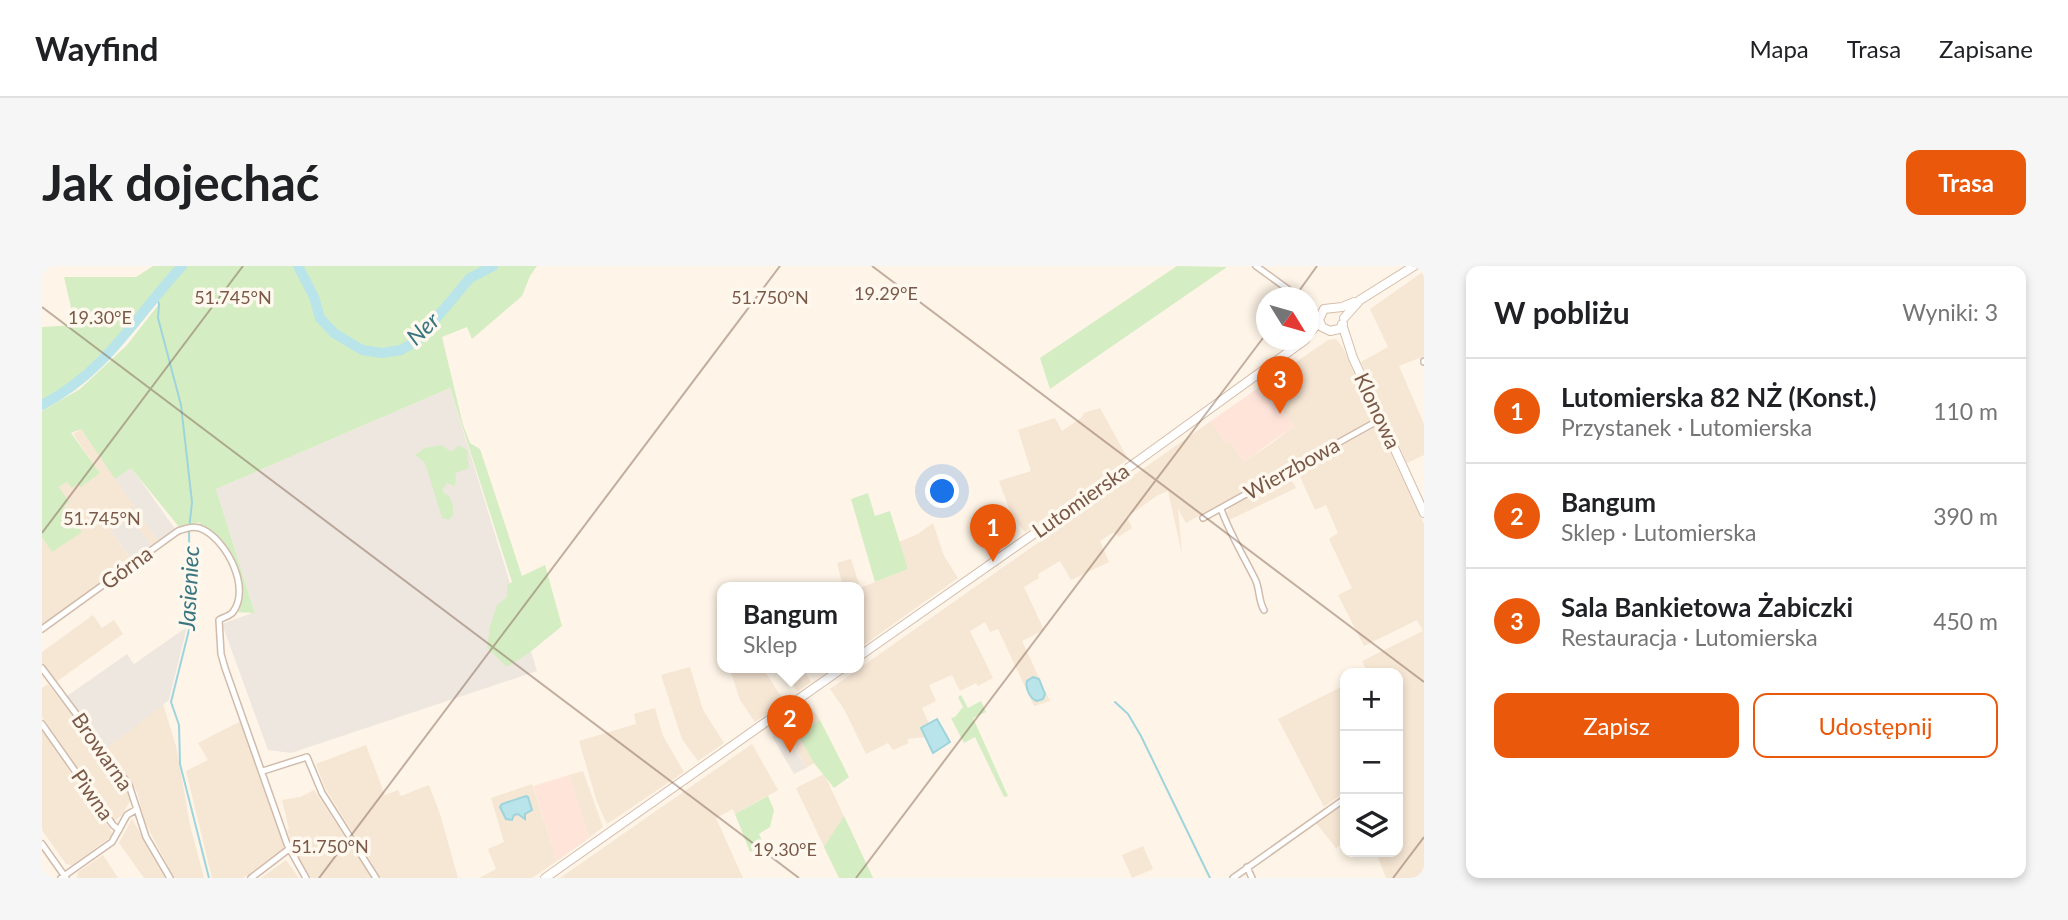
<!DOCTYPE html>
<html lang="pl">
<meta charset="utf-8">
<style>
:root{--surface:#fff;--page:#f6f6f6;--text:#202124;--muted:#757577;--line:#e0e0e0;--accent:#ea580c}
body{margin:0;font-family:Lato,sans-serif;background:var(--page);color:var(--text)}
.controls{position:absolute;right:21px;bottom:21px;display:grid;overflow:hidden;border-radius:14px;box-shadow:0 4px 10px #0003}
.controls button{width:63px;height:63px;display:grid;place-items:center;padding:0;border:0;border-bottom:2px solid var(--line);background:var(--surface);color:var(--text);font:35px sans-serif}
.compass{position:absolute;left:1214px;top:21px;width:63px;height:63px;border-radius:50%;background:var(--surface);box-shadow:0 4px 10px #0003;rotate:127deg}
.you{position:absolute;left:901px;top:226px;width:24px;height:24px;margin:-18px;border:5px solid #fff;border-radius:50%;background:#1a73e8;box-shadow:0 0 0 10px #1a73e833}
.badge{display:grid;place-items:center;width:46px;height:46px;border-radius:50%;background:var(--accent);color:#fff;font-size:23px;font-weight:700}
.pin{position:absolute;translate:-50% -58px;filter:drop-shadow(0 2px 4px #0008)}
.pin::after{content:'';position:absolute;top:37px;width:24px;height:21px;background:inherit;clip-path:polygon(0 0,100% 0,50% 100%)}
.popup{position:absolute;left:675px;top:316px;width:147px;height:91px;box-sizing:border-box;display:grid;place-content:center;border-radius:14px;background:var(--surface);filter:drop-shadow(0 2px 5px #0005);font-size:23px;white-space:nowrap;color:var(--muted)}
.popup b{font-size:26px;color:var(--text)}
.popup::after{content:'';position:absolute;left:50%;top:100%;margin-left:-14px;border:14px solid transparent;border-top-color:var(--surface)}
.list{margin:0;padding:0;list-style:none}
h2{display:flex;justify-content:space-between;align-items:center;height:91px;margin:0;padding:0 28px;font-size:30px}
h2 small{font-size:23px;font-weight:400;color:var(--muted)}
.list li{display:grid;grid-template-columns:46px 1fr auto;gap:21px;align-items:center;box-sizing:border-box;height:105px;padding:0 28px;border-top:2px solid var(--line)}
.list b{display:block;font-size:26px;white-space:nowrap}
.list p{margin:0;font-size:23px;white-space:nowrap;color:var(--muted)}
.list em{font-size:23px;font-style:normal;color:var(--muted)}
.actions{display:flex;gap:14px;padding:21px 28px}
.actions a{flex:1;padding:16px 0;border:2px solid var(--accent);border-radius:14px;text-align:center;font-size:24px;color:var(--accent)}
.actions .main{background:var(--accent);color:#fff}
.icon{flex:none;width:38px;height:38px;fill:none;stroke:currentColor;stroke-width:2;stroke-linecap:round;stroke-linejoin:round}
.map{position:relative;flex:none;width:1382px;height:612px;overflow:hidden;border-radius:14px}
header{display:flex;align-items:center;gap:42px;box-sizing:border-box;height:98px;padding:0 35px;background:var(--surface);border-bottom:2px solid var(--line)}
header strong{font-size:33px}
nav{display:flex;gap:38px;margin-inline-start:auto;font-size:24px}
.intro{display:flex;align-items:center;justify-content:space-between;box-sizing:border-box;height:168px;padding:0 42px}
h1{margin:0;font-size:49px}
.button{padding:18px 32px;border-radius:14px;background:var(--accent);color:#fff;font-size:24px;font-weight:700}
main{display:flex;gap:42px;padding:0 42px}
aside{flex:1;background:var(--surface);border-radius:14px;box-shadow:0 4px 10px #0003}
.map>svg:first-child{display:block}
</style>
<header>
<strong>Wayfind</strong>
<nav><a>Mapa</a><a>Trasa</a><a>Zapisane</a></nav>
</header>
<div class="intro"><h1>Jak dojechać</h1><a class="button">Trasa</a></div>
<main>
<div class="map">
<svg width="1382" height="612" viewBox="0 0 1382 612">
<rect width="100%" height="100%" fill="#fef4e7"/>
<!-- residential -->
<path fill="#f6e6d4" d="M1382 5V90L1357 100 1382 158V189L1365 197 1319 96 1346 81 1328 43Z
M1294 73 1301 82 1331 149 1329 154 1144 257 1136 243 1140 288 1126 225 1116 229 1085 251 1090 262 1076 271 1072 266 1058 275 1067 296 1029 314 1018 295 996 308 997 312 982 321 1002 364 980 375 1008 435 992 440 956 363 948 366 943 356 928 365 951 412 936 420 934 417 918 425 910 409 887 419 894 435 880 442 887 458 883 471 865 473 867 477 851 484 846 477 824 488 802 443 788 423 1169 155 1185 178 1189 176 1202 196 1229 178 1252 160 1222 118 1286 74Z
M1058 142 1086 193 983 266 970 251 957 215 989 205 976 164 1013 152 1020 165 1039 152 1042 147Z
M1334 161 1338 163 1382 258V612H1344L1334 586H1356V407H1326L1320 395 1381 365 1375 354 1322 380 1296 329 1310 322 1287 273 1296 267 1284 239 1273 244 1255 204Z
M39 163 116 275 109 280 85 245 65 259 90 295 0 359V272L10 286 22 239 17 221 25 216 36 218 58 207 31 168Z
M1247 209 1254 222 1187 254 1185 247 1187 242Z
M891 257 902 290 916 312 816 383V321H801L795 297 809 293 818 322 866 303 857 276 876 268Z
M51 349 60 362 72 354 81 368 14 416 0 397V386Z
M648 401 661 444 682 477 656 495 640 473 619 409Z
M703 401H720L742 435 713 456 698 434 689 407Z
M740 401H760L769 416 755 426Z
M6 418 73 503 89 528 88 535 80 549 72 555 0 451V422Z
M1303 419V526L1282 541 1236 453Z
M766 437 778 454 756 469 772 497 764 502 740 457Z
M121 438 134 480 148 559 162 612H132L103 556 95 526 78 498 65 482Z
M613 442 621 470 642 506 565 558 555 536 537 475 594 458 592 448Z
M199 455 243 583 228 596 201 612H170L144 505 166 494 156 477Z
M0 465 70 566V570L30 599 24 598 0 564Z
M710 478 736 524 693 548 691 543 674 552 701 612H518Z
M324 479 343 529 356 524 359 530 387 519 398 548 416 612H339L283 522 274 498Z
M541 505 561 561 547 572 527 509Z
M782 508 831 612H797L754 522Z
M490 518 515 595 490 612H437L454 603 446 583 462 576 449 532Z
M272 524 326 606 330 612H269L251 583 245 564 247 563 240 534 258 531Z
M1303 537V577L1294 582 1274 557Z
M90 553 124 612H102L77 577Z
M1101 580 1111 603 1090 612 1080 589Z
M61 589 76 612H35L36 606Z
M244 594 257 612H219Z"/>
<!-- commercial -->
<path fill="#ffe4da" d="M1222 118 1252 160 1202 196 1189 176 1185 178 1169 155Z
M527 509 547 572 515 595 491 520Z"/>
<!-- industrial -->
<path fill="#eee7e0" d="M408 122 495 405 249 487 226 484 180 358 213 346 174 223Z
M89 201 133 263 116 275 73 213Z
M85 245 109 279 89 293 65 259Z
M145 361 127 434 65 482 25 430 85 388 92 398Z
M742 463 764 502 752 508 730 470Z"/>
<!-- green -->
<path fill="#d5edc3" d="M111 0H495L488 10 480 30 430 73 425 61 400 71 421 159 428 177 438 183 480 310 503 299 520 360 487 387 465 401 445 382 448 360 455 339 465 331V319L470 316 408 122 174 223 213 347 191 346 198 317 184 285 173 272 154 261 159 256 138 262 89 202 73 213 39 163 29 167 58 207 39 221 36 218 30 222 25 216 17 221 27 236 22 240 40 266 10 286 0 272V145L38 123 85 79 117 38 118 22 54 97 35 112 0 135V61L33 59 22 11H94Z
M1135 0 1185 1 1008 123 998 92Z
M400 179 409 186 417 179 425 184 427 202 414 207 413 220 404 217V220L401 222V226L408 231 411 240V249L407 254 400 252 383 197 373 189 383 182Z
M826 227 833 250 848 245 866 303 833 316 809 233Z
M919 429 926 442 939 435 944 446 931 452 966 530 962 531 933 471 922 477 909 452 913 451 921 441 916 431Z
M778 454 807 511 792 522 772 497 756 469Z
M726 530 732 544 728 561 717 568 722 579 708 586 693 548Z
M802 550 831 612H797L782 581Z"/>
<!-- water -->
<path fill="#b9e4ea" stroke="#9ed4dc" stroke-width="2" d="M991 411 997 413 1003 428 1001 433 995 435C988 433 983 422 985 415Z
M895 453 908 476 891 487 879 462Z
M484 530 486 531 490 544 483 548V553L476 548 472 549 470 554 464 553 458 541 460 538Z"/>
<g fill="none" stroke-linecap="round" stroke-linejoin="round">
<!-- stream -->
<path stroke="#9ed4dc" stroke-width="2" d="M114 29 117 38 116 52 139 139 150 236 147 264 148 360 129 436 137 459 138 498 167 612
M1073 436 1086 448 1099 470 1168 612"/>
<!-- river -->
<path stroke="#b9e4ea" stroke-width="10" d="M256 0 272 31 278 52 292 67 320 84 340 87 359 84 376 74 428 12 451 0
M0 139C65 105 92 52 140 0"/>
<!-- street casing -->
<g stroke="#d1bbab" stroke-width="8">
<path id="street" d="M1214 0 1258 32
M1266 37 1277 53
M1382 95V96
M1179 243C1188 268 1201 289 1213 313 1218 322 1216 334 1222 344
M1161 252 1339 153
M0 363 136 265C145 262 153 259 162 264 185 276 209 322 191 346 188 350 182 351 177 354L179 388 183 402 245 578 264 612
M0 402 87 519 104 571 128 612
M0 458 71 559 77 564
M221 505 265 491 280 527 334 612
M0 578 24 612
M1205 601 1210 612
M19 612 70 576 85 549 95 543
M209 612 247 583
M1191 612 1301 534"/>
</g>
<!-- secondary casing -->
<g stroke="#d7bdaa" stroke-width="10">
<path id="secondary" d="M1302 52 1318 34 1372 0
M1277 54 1280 61 1288 65 1297 63 1301 58
M1300 58 1311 92 1382 247
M1266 68 1274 60 1282 43 1300 41 1312 36
M816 391 1093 197 1263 74
M503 612 802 401"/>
</g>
<!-- street -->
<use href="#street" stroke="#fff" stroke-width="5"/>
<!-- secondary -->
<use href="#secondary" stroke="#fff" stroke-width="8"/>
</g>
<!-- ticks -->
<path fill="none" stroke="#7a5948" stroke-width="2" stroke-opacity="0.45" d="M830 0 1382 416M1252 32 1275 0M0 41 757 612M0 267 201 0M277 612 738 0M814 612 1224 68M1351 612 1382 571"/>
<g text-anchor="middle" stroke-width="7" stroke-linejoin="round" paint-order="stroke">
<!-- street labels -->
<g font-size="21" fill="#7a5948" stroke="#fff8ee">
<text transform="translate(1335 145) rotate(65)" y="7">Klonowa</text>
<text transform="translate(1250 203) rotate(-29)" y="7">Wierzbowa</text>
<text transform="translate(1039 235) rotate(-35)" y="7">Lutomierska</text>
<text transform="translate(85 302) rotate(-36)" y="7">Górna</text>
<text transform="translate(60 486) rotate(55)" y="7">Browarna</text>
<text transform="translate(50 529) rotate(55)" y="7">Piwna</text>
</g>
<!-- water labels -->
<g font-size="23" font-style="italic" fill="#3a7680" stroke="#fff8ee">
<text transform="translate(381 63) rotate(-44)" y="8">Ner</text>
<text transform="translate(147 322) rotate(-87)" y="8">Jasieniec</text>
</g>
</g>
<g font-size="18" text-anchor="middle" fill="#7a5948" stroke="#fff8ee" stroke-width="7" stroke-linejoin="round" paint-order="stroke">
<text x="844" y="34">19.29°E</text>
<text x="191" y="38">51.745°N</text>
<text x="728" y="38">51.750°N</text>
<text x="58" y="58">19.30°E</text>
<text x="60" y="259">51.745°N</text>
<text x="288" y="587">51.750°N</text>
<text x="743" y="590">19.30°E</text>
</g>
</svg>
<div class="controls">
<button>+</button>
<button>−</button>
<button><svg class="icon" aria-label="layers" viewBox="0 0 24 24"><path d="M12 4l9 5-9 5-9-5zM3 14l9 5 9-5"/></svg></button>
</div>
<svg class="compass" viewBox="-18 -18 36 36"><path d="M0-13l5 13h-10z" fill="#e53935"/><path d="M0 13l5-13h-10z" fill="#757577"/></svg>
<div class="you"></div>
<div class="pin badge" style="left:951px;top:296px">1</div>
<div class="pin badge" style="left:748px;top:487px">2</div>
<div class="popup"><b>Bangum</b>Sklep</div>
<div class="pin badge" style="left:1238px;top:148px">3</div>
</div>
<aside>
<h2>W pobliżu<small>Wyniki: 3</small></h2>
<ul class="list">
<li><span class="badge">1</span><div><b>Lutomierska 82 NŻ (Konst.)</b><p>Przystanek · Lutomierska</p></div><em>110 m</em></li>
<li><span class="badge">2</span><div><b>Bangum</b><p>Sklep · Lutomierska</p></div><em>390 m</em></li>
<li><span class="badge">3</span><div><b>Sala Bankietowa Żabiczki</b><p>Restauracja · Lutomierska</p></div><em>450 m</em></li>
</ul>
<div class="actions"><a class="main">Zapisz</a><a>Udostępnij</a></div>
</aside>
</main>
